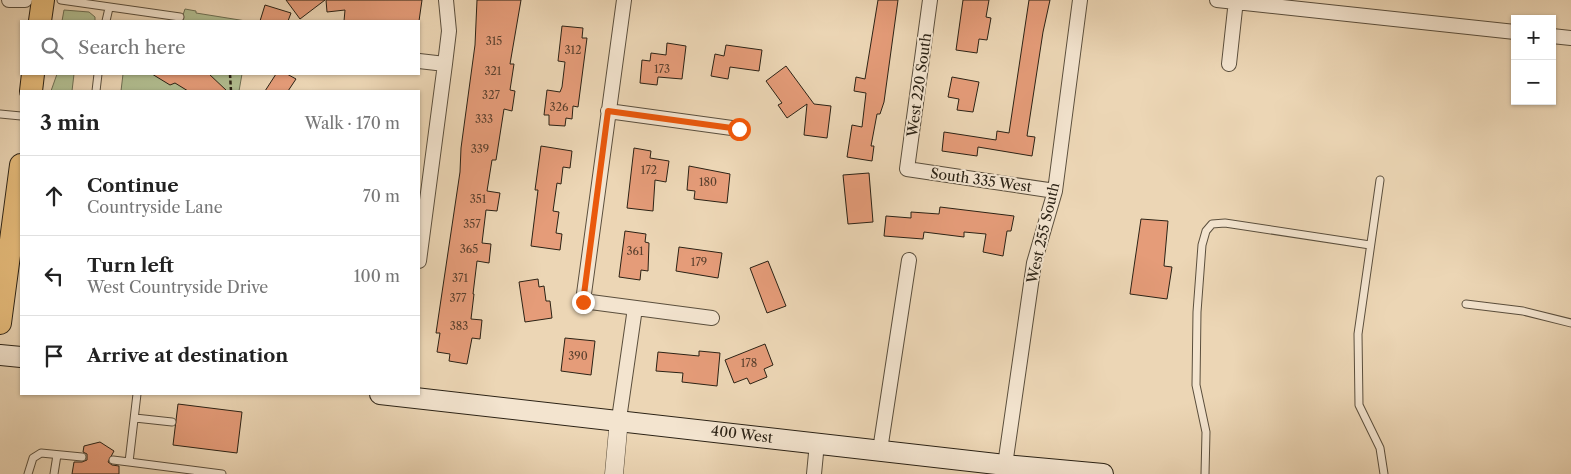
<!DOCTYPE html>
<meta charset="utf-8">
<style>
:root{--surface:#fff;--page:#f6f6f6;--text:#222;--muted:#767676;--line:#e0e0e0}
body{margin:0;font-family:"Libre Caslon Text",serif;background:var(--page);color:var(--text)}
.controls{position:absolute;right:15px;top:15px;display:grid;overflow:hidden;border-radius:0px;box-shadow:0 1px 4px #0004}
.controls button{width:45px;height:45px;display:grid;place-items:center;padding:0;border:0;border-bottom:1px solid var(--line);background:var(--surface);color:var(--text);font:25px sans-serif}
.stop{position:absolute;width:15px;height:15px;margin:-11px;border:4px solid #ea580c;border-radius:50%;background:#fff}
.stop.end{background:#ea580c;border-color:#fff;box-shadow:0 1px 5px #0008}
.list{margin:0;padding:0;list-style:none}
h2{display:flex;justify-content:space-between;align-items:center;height:65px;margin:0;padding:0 20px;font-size:21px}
h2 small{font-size:16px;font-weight:400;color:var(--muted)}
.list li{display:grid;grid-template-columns:32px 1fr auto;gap:15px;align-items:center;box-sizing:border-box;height:80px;padding:0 20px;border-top:1px solid var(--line)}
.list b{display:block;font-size:19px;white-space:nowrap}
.list p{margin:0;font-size:16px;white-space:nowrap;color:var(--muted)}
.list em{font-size:16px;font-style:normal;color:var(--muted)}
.icon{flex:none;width:28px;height:28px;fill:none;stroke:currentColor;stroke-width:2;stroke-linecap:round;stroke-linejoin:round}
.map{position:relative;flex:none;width:1571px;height:474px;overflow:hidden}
.search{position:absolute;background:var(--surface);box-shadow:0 1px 4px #0004;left:20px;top:20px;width:400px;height:55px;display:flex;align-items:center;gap:12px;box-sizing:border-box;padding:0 18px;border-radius:0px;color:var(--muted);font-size:19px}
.panel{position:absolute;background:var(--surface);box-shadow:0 1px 4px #0004;left:20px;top:90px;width:400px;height:305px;border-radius:0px}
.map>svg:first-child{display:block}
</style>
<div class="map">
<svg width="1571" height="474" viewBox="0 0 1571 474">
<rect width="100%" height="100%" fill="#ecd6b5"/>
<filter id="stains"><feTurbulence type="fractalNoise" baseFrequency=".004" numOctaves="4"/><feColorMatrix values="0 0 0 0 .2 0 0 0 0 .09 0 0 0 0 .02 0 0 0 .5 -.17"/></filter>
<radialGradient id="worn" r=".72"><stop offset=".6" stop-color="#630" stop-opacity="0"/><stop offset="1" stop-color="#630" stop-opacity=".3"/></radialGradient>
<!-- green -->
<path fill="#b2bf92" stroke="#6e7054" d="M185 9 196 11V13L246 21H181Z
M64 10 89 12 95 17V21H62Z
M57 74H74L72 91H51Z
M123 74H242L239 91H121Z"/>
<!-- building -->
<path fill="#e59c79" stroke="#2b2215" d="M286 0H325L300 19Z
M326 0H422L419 21H344L345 10 327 12Z
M477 0H521L510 64H514L510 90 515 91 512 111 504 109 496 160H492L487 191 500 193 497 211 486 210 482 243 491 244 489 263 477 261 473 294H474L471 319 482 320 480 339 472 338 467 364 449 361 450 354 437 352 440 333H436L460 172 461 148 475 45Z
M878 0H898L884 102 880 114H877L871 146H874L872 161 847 157 852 125 862 127 866 93 854 91 856 77 865 79Z
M963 0H989L986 17 991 18 987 40 979 39 977 53 956 50Z
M1029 0H1050L1043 32 1027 136 1035 137 1032 156 978 147 977 156 942 151 944 132 996 140 997 131 1009 133Z
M265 5 291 13 288 21H260Z
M562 26 583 28 582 38H587L578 107 573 106 572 119 566 118 565 126 549 125V115H544L547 90 560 92 562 87 565 62 558 61Z
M667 43 686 46 682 79 658 77 657 85 640 83 642 60 650 61 651 53 666 55Z
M726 45 762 50 759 71 730 67 728 79 711 76 715 54 724 56Z
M786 66 814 104 831 106 827 138 804 135 807 104 787 118 778 105 782 103 766 81Z
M152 74H209L227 91H188L175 83 170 85Z
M276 74H287L296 79 288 91H265Z
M952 77 979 82 973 112 957 110 959 99 948 97Z
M541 146 572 151 570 168 563 167 561 184 557 183 553 211 559 212 556 233 562 234 560 250 531 246 538 190H535Z
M634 148 651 151 650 158 669 161 666 182 655 180 653 211 627 208Z
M689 166 730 174 727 203 694 199 695 191 687 190Z
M869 173 873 222 848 224 843 175Z
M940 207 1014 216 1011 231H1007L1003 256 983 252 986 234 964 232V237L924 232 923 239 884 236 886 216 911 218V212L939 214Z
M1141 219 1168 221 1164 266 1172 267 1167 299 1130 294Z
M625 231 646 234 645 242 649 243 648 271 641 270 640 280 619 277Z
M679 247 722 253 718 278 676 271Z
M768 261 786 306 767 313 750 268Z
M538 279 539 287 544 286 546 301H550L552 318 525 322 519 282Z
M565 338 595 341 591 375 561 371Z
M765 344 773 365 764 369 767 377 750 384 747 378 734 383 725 360Z
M699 351 720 353 717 386 682 382 683 373 656 371 658 352 699 356Z
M178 404 242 412 237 453 173 445Z
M100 442 114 451 108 462 112 465 119 466V474H72L74 462H82L87 460V454L83 452 84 446Z"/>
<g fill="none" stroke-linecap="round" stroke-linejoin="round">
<!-- service casing -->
<g stroke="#5b4f3d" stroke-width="9">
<path id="service" d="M61 0 180 17
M106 21 109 8
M96 91 98 74
M0 114 21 116
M1380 180 1358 334 1359 405 1380 448 1384 474
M1466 304 1523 311 1571 323
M137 394 129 462 222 474
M135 418 172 422
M113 460 129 462
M28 474 33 458 41 453 82 457
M54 474 57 455
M1205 474 1206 432 1196 385 1197 312 1202 245 1206 231 1212 224 1225 223 1370 245"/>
</g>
<!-- minor casing -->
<g stroke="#5b4f3d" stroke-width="16">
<path id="minor" d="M9 0H25
M624 0 583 301 712 318
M930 0 907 169 1055 191
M1217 0 1515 32
M1552 36 1571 38
M419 61 445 64
M1229 64 1236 0
M608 111 739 129
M419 261 445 64 449 31 446 0
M619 419 635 308
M880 450 909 260
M1005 465 1034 263 1055 191 1080 0
M814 474 817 443"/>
</g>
<!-- tertiary casing -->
<g stroke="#5b4f3d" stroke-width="19">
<path id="tertiary" d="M614 474 619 419"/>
</g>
<!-- secondary casing -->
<g stroke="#2b2215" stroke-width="22">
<path id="secondary" d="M0 355 21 357
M380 394 1005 465 1103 474"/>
</g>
<!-- primary casing -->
<g stroke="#2b2215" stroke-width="24">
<path id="primary" d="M40 21 43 0
M31 91 33 74
M0 323 21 165"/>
</g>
<!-- path -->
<path stroke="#2b2215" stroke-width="2.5" stroke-dasharray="4 2.5" stroke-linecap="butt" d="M230 74 231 91"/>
<!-- service -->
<use href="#service" stroke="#f3e4cf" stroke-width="7"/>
<!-- minor -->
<use href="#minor" stroke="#f3e4cf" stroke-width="14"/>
<!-- tertiary -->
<use href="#tertiary" stroke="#f3e4cf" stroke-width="18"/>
<!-- secondary -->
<use href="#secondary" stroke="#f3e4cf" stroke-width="20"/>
<!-- primary -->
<use href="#primary" stroke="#e6bb7a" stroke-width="22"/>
</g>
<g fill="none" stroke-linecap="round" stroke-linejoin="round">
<!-- route -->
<path stroke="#ea580c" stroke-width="6" d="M583 302 608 111 739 129"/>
</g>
<g text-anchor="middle" stroke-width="4" stroke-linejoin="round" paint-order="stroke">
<!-- number labels -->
<g font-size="11" fill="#5a402e">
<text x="494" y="45">315</text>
<text x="573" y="54">312</text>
<text x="662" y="73">173</text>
<text x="493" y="75">321</text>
<text x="491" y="99">327</text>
<text x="559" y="111">326</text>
<text x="484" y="123">333</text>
<text x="480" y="153">339</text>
<text x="649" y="174">172</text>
<text x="708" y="186">180</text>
<text x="478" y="203">351</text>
<text x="472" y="228">357</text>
<text x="469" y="253">365</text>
<text x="635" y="255">361</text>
<text x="699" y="266">179</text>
<text x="460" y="282">371</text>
<text x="458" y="302">377</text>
<text x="459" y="330">383</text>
<text x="578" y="360">390</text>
<text x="749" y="367">178</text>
</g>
<!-- street labels -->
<g font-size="14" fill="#2b2215" stroke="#f3e4cf">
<text transform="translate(919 85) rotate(-82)" y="5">West 220 South</text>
<text transform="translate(981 180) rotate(8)" y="5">South 335 West</text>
<text transform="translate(1043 233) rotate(-77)" y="5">West 255 South</text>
<text transform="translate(742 434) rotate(7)" y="5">400 West</text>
</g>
</g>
<rect width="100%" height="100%" filter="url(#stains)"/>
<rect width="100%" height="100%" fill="url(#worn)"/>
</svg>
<div class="controls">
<button>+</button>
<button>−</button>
</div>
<div class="stop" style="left:739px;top:129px"></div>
<div class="stop end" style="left:583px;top:302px"></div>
<div class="search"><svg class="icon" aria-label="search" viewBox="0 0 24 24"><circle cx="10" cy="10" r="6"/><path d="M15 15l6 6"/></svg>Search here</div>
<section class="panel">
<h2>3 min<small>Walk · 170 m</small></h2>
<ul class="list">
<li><svg class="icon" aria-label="ahead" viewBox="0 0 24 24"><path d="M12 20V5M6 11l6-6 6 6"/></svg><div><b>Continue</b><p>Countryside Lane</p></div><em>70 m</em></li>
<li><svg class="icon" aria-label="left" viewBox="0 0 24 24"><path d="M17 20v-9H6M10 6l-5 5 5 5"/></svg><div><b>Turn left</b><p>West Countryside Drive</p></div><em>100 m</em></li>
<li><svg class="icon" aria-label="arrive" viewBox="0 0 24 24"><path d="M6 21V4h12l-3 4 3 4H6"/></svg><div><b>Arrive at destination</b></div></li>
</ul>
</section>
</div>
